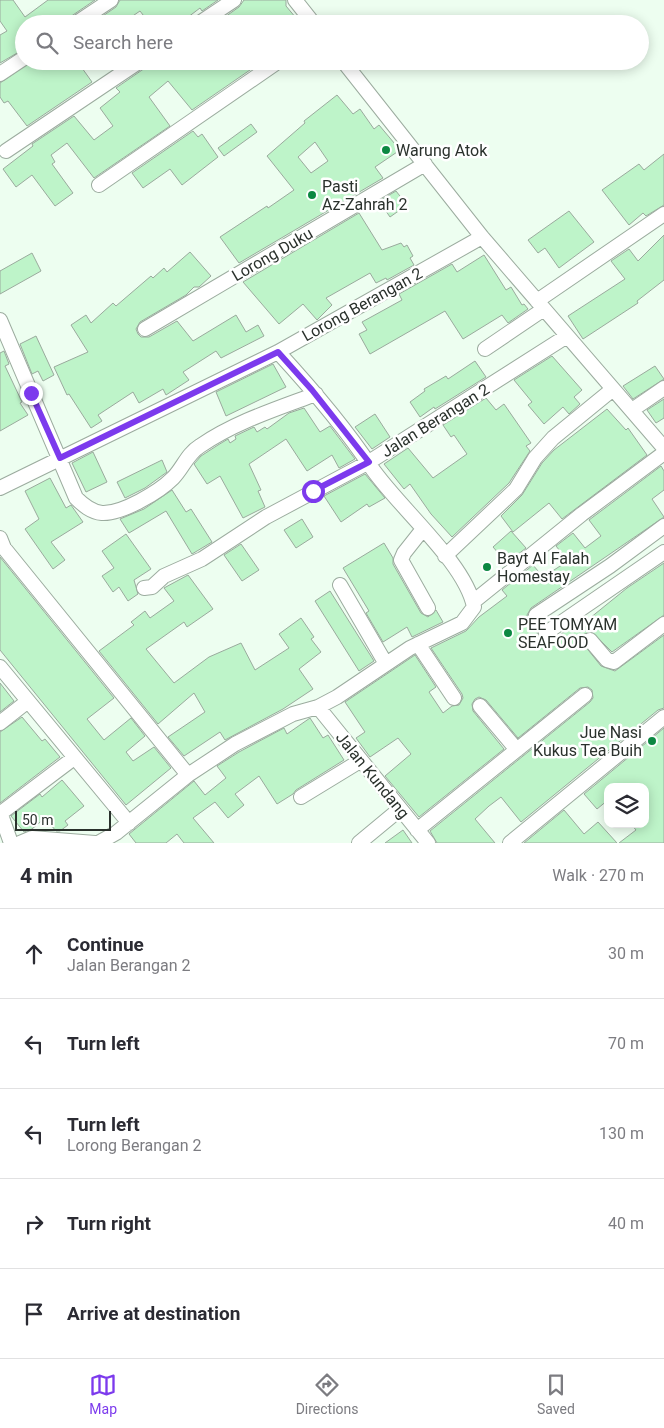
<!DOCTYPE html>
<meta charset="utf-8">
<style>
:root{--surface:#fff;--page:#f7f7f7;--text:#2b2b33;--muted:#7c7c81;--line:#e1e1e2;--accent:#7c3aed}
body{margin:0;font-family:Roboto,sans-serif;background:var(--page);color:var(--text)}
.controls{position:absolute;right:15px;bottom:15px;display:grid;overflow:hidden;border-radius:10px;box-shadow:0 2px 12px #0003}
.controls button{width:45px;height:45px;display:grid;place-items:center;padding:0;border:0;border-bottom:1px solid var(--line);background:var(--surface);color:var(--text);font:25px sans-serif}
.scale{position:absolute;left:15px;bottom:12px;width:96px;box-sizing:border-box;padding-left:5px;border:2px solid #2a312c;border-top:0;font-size:14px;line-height:18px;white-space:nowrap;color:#2a312c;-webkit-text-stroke:4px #fff;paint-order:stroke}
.stop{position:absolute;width:15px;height:15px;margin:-11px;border:4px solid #7c3aed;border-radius:50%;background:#fff}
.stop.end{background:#7c3aed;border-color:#fff;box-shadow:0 1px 5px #0008}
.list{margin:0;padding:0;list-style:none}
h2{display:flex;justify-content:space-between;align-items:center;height:65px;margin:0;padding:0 20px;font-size:21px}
h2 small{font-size:16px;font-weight:400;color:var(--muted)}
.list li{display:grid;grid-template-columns:32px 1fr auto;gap:15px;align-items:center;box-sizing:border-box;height:90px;padding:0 20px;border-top:1px solid var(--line)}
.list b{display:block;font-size:19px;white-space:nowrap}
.list p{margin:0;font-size:16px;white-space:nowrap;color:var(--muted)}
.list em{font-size:16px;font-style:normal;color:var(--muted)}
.icon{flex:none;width:28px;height:28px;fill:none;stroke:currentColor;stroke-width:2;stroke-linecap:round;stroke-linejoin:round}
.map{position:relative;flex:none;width:664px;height:843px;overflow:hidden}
.search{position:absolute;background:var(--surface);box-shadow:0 2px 12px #0003;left:15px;right:15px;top:15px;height:55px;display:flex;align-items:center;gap:12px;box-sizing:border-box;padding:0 18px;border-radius:28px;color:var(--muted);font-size:19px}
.sheet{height:515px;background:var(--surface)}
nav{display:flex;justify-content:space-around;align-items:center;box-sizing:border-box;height:70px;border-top:1px solid var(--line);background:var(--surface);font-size:14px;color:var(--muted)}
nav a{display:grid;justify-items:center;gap:2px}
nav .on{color:var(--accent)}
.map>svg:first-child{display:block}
</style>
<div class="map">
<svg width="664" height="843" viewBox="0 0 664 843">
<rect width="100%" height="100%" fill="#edfef0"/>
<!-- building -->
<path fill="#bef4c9" stroke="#9aaa9d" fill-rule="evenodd" d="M0 0H13L25 17 48 0H95L70 17 66 24H24V49L0 63V35L7 31 0 21Z
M120 0H218L202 11 200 8 179 24H150L140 11 121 24H91L116 7Z
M244 0H286V6L301 24H215L239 7Z
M32 61H57L61 66 67 61H77L92 82 27 126 8 101 4 103 0 97V83Z
M149 61H263L192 110 168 81 149 97 170 126 94 178 67 143 51 155 55 162 52 164 73 193 55 206 32 175 16 187 3 169 33 146 32 144 74 116 94 140 113 126 100 108 120 92 116 88 145 68Z
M337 95 353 114 360 109 374 129 379 125 400 150 375 167 383 178 239 263 220 237 267 206 268 208 294 190 267 156 305 123 304 121ZM315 142 328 161 311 173 298 157Z
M251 124 257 132 224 156 218 148Z
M193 131 198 137 202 134 218 157 182 185 170 169 143 188 132 173Z
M664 154V205L646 216 643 213 629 225 602 190 639 164 644 170Z
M396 191 407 205 390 217 379 201Z
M569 211 594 242 559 268 545 248 538 253 528 240Z
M359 213 382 250 401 243 404 247 407 245 413 256 410 258 414 265 387 280 386 278 376 283 370 273 326 298 332 305 317 320 303 304 279 324 243 282Z
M664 235V280L637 301 638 303 583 339 568 316 625 279 611 261 629 249 638 261Z
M190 252 211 276 199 287H194L186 295 140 322 136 329 138 334 141 337H149L177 321 193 341 236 315 246 332 258 325 264 336 221 358 216 351 183 372 189 380 166 395 163 389 139 403 133 392 98 415 102 421 91 428 69 394 67 395 54 367 88 352 71 325 86 315 91 323 113 303 116 306 151 276 153 278 164 268 167 272Z
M32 253 41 271 0 294V271Z
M484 255 506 290 511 287 522 305 524 304 528 309 508 323 502 315 463 339 445 311 370 354 359 334 367 330 362 322 402 300 399 294 452 264 457 272Z
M36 336 54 375 43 381 38 371 32 374 20 344Z
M4 351 9 364 5 366 22 402 20 403 28 415 0 431V353Z
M552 356 582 390 574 397 580 404 569 414 563 407 544 424 528 405 532 402 514 380Z
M475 361 486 377 435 409 434 407 420 417 410 402 425 391 424 389 446 376 448 379Z
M273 364 286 387 226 416 216 392Z
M655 366 664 379 633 399 623 386Z
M486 398 496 410 504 404 531 443 526 446 530 451 509 483 452 537 431 514 410 484 404 489 384 464 408 448 433 478 467 454 454 435 451 437 443 425Z
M664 399V418L656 423 647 410Z
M304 408 320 432 330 426 355 459 339 468 332 455 307 471 286 439 249 464 261 490 258 491 265 507 243 518 220 476 207 484 194 464 201 456 218 445 228 439 230 443 236 439 235 436 254 427 257 432 265 427 267 429 289 413Z
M607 409 626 430 628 428 647 455 562 519 549 503 513 532 501 516 522 495 542 463 554 450Z
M375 414 390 437 372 449 355 427Z
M93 452 107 482 86 492 72 463Z
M162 460 167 472 145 488 125 498 117 482Z
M661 466 664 471V490L652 499 664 517 531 608 527 615 529 620 539 628 537 633 539 638 550 642 571 627 574 631 627 588 664 563V615L612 652 592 632 584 634 581 641 601 666 615 671 664 635V708L658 710 521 822 501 797 489 806 475 819 495 843H437L430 831 590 702 593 698 592 690 588 687 580 688 518 738 486 700 479 697 475 699 472 704 473 711 504 749 419 817 385 776 411 754 398 738 370 757 356 738 365 732 345 702 415 655 436 687 429 692 443 713 452 706 459 705 463 698 462 694 431 648 466 631 479 617 507 596 502 590 533 565 543 577 568 561 556 546 573 533 585 548 601 536 589 520Z
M365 474 385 498 369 507 367 504 341 522 324 496Z
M50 478 66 508 71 505 83 522 51 542 65 560 53 569 25 529 39 519 25 491Z
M172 490 186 512 191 509 212 542 192 554 166 511 129 533 120 519 144 509Z
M302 519 313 537 296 548 284 530Z
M511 531 526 548 507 563 493 547Z
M126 534 151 569 134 580 138 594 128 601 119 587 113 592 102 576 114 568 102 551Z
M384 543 393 558V564L421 613 428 617 436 610 443 622 412 637 407 627 383 642 366 613 369 611 343 568Z
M241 544 259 570 242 581 224 555Z
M0 557 114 698 87 719 104 740 131 718 145 736 126 752 133 761 154 747 171 768 126 805 0 650Z
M188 575 213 609 187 627 184 622 146 649 174 683 209 657 241 643 255 670 289 648 279 634 301 618 314 637 311 639 321 652 299 669 313 689 283 709 225 740 220 732 184 756 168 737 205 712 194 693 158 724 99 651 134 625 131 622 145 611 150 618 174 601 164 588Z
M330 591 374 661 359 671 315 601Z
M0 683 14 701 0 712Z
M22 717 42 741 45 739 60 757 0 803V732Z
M310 718 323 738 328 735 344 760 296 790 293 794 277 804 259 776 235 794 244 805 228 818 215 802 193 818 214 843H184L177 834 166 843H136L129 834 194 781 205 795 226 778 217 766 239 752 284 728 287 734Z
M664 728V843H619L636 830 631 824H645V787H608V800L597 809 584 794Z
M62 780 84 806 65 821 68 825 60 831H56L45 818 32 829 24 832 11 816 40 794 42 797Z
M564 810 584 834 598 822 617 843H524Z
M403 830 412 843H385Z"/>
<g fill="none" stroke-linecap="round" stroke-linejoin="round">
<!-- minor casing -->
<g stroke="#9cac9f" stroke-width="16">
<path id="minor" d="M295 0 314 24
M75 24 111 0
M198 24 234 0
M343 61 482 237 664 448
M0 74 24 58
M6 151 140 61
M99 185 279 61
M537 301 664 214
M0 320 76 498C83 505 91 512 102 513 122 514 159 492 173 478 183 468 187 454 200 446 235 422 276 409 316 394
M145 329 425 164
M485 349 544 309
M632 410 664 388
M0 488 278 352 482 237
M423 529 404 553 401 560 428 608
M0 538 4 548 188 775
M445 556 516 489 535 458 553 438 613 389
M340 585 386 664
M144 588 152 587 164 576 202 559 266 517 369 462 567 336
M473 602 582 514 664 453
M536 615 610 566 664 526
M546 633 664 552
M590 640 607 660 614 662 664 624
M418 644 454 698
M0 667 129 823
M480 706 517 750
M318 707 428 843
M0 723 28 701
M301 797 360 761
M0 812 11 843
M1 813 74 758
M417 830 585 695
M20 843 32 838 95 843
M98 843 116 833 188 775 235 744 293 714 318 707 337 697 410 648 462 623 474 607C465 562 398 507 371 467 344 426 311 388 278 352
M359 843 400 809
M510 843 664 717"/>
</g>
<!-- minor -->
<use href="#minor" stroke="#fff" stroke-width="14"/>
</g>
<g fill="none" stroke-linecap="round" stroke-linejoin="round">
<!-- route -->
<path stroke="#7c3aed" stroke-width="6" d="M31 393 60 458 278 352 312 390 369 462 313 491"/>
</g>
<!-- markers -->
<g fill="#0c8842" stroke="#fff" stroke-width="2">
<circle cx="386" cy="150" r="5"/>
<circle cx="312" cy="195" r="5"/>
<circle cx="487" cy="567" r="5"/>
<circle cx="508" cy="633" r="5"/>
<circle cx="652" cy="741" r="5"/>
</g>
<g text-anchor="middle" stroke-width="5" stroke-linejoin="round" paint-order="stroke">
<!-- poi labels -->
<g font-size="16" fill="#2a312c" stroke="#fff" text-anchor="start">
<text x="396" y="156">Warung Atok</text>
<text x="322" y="192">Pasti<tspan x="322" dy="18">Az-Zahrah 2</tspan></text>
<text x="497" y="564">Bayt Al Falah<tspan x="497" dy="18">Homestay</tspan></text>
<text x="518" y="630">PEE TOMYAM<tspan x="518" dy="18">SEAFOOD</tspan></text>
<text x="642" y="738" text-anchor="end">Jue Nasi<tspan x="642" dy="18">Kukus Tea Buih</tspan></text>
</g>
<!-- street labels -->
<g font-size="16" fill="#2a312c" stroke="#fff">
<text transform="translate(272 254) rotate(-30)" y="6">Lorong Duku</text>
<text transform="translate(362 304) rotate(-29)" y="6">Lorong Berangan 2</text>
<text transform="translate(435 420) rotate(-32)" y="6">Jalan Berangan 2</text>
<text transform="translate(373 775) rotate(51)" y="6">Jalan Kundang</text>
</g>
</g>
</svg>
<div class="controls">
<button><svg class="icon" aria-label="layers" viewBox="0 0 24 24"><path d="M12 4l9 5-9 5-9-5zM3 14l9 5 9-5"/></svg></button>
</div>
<div class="scale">50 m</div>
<div class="stop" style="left:313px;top:491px"></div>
<div class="stop end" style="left:31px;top:393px"></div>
<div class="search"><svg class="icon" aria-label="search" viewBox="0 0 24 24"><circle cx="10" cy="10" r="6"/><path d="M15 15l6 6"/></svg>Search here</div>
</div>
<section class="sheet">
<h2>4 min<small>Walk · 270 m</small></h2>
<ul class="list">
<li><svg class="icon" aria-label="ahead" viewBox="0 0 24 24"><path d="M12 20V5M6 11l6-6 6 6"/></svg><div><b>Continue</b><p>Jalan Berangan 2</p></div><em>30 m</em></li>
<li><svg class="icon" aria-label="left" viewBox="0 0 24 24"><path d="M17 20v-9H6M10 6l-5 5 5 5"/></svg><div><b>Turn left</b></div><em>70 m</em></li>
<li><svg class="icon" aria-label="left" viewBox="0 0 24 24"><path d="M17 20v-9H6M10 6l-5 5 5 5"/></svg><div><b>Turn left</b><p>Lorong Berangan 2</p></div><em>130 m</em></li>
<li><svg class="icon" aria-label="right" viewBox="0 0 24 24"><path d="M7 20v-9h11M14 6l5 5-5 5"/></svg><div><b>Turn right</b></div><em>40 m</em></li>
<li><svg class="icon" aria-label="arrive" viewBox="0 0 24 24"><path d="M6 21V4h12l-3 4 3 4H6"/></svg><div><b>Arrive at destination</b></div></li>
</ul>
</section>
<nav>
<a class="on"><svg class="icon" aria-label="map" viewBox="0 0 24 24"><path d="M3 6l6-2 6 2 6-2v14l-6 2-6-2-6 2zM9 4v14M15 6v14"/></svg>Map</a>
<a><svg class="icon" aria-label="directions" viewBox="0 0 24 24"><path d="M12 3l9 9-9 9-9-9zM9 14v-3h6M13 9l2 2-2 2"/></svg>Directions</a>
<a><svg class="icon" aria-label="saved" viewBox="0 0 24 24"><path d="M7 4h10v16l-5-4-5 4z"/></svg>Saved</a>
</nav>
